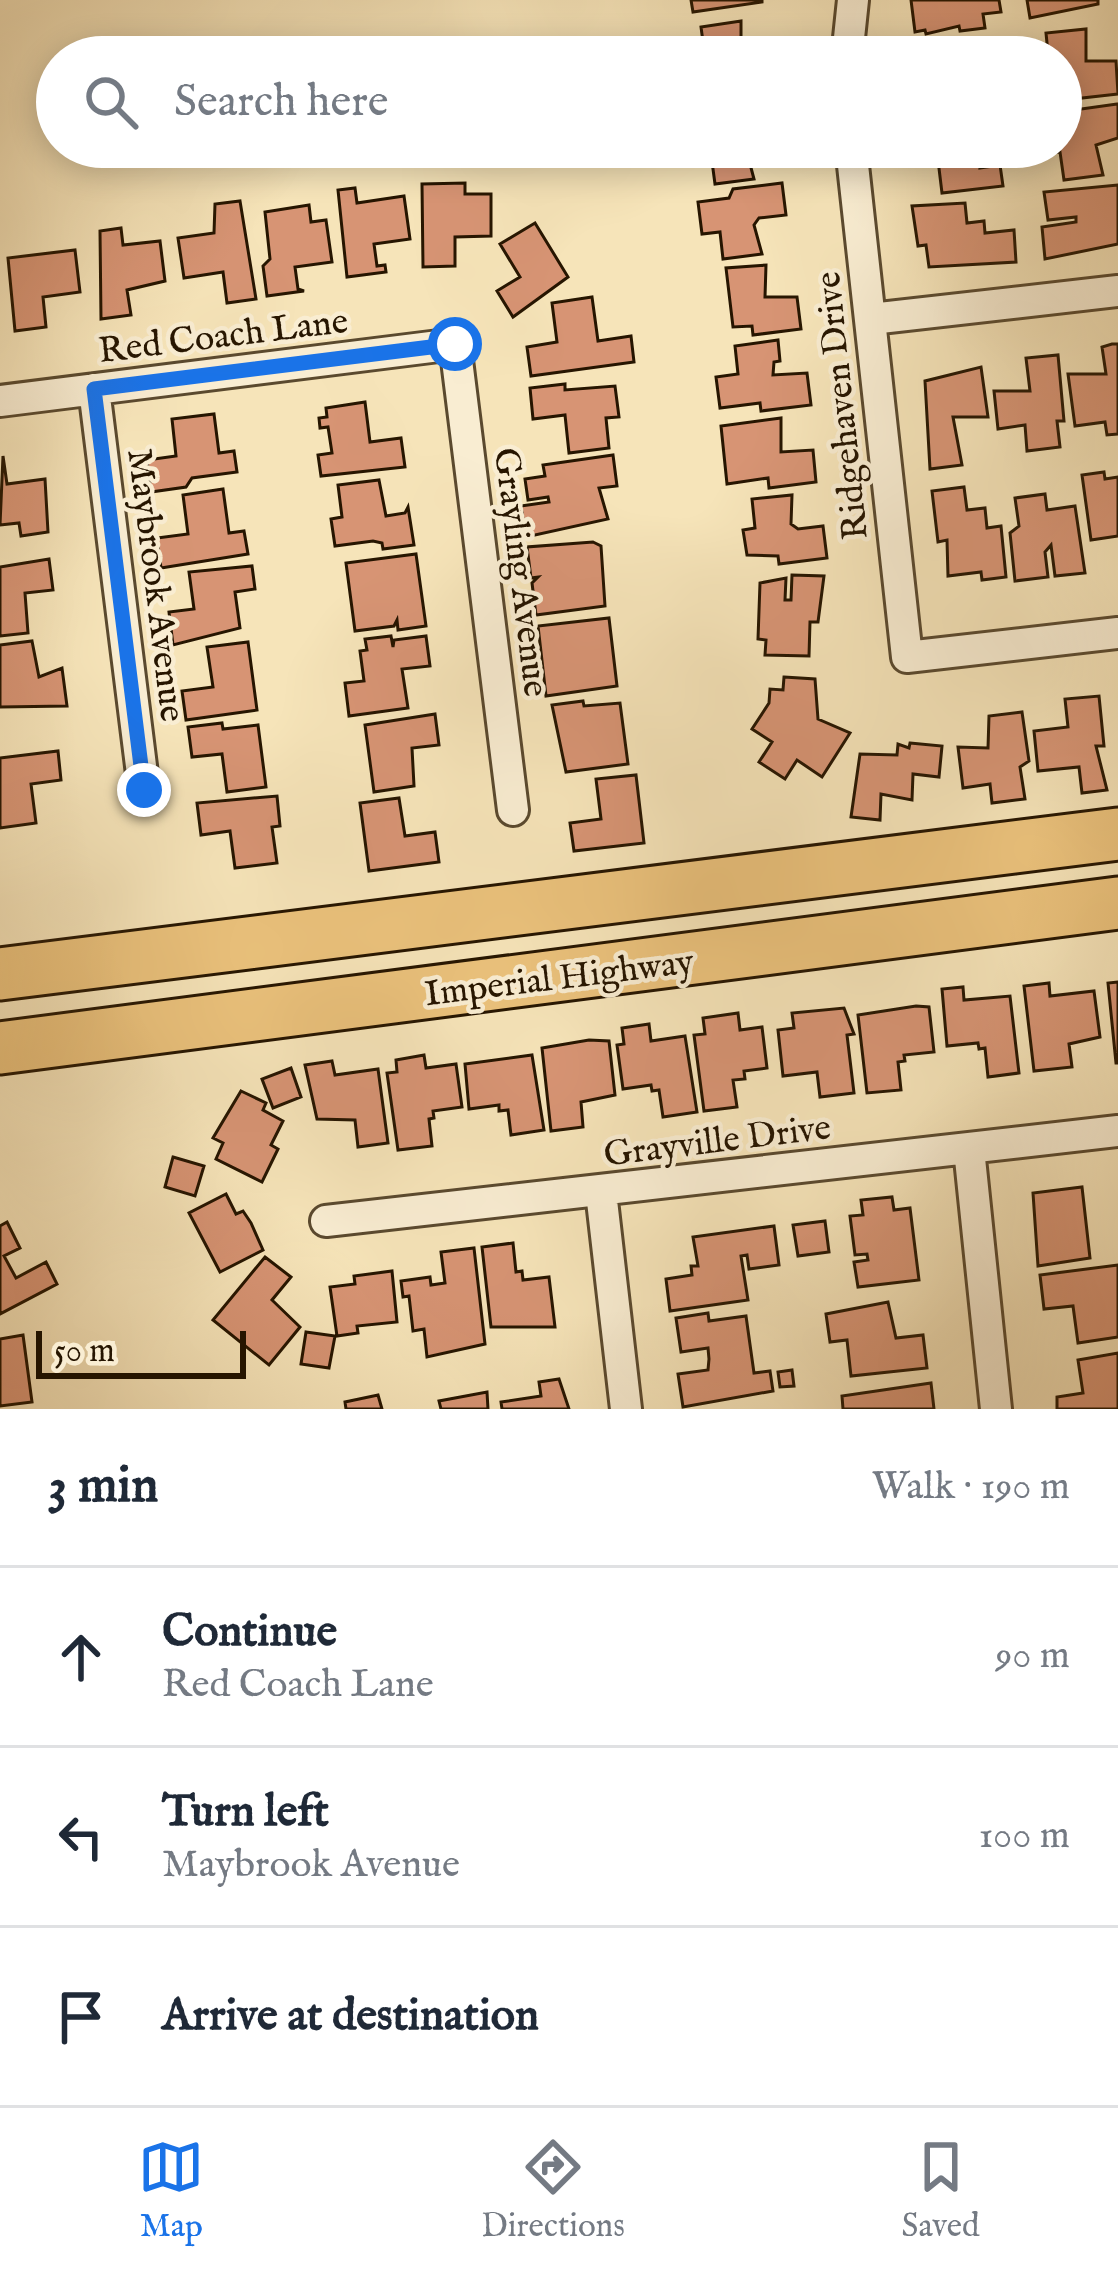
<!DOCTYPE html>
<meta charset="utf-8">
<style>
:root{--surface:#fff;--page:#f6f6f7;--text:#1f2937;--muted:#747a83;--line:#e0e1e3;--accent:#1a73e8}
body{margin:0;font-family:"IM FELL English",serif;background:var(--page);color:var(--text)}
.scale{position:absolute;left:36px;bottom:30px;width:210px;box-sizing:border-box;padding-left:12px;border:6px solid #261500;border-top:0;font-size:33px;line-height:42px;white-space:nowrap;color:#261500;-webkit-text-stroke:9px #f9edd2;paint-order:stroke}
.stop{position:absolute;width:36px;height:36px;margin:-27px;border:9px solid #1a73e8;border-radius:50%;background:#fff}
.stop.end{background:#1a73e8;border-color:#fff;box-shadow:0 3px 12px #0008}
.list{margin:0;padding:0;list-style:none}
h2{display:flex;justify-content:space-between;align-items:center;height:156px;margin:0;padding:0 48px;font-size:51px}
h2 small{font-size:39px;font-weight:400;color:var(--muted)}
.list li{display:grid;grid-template-columns:78px 1fr auto;gap:36px;align-items:center;box-sizing:border-box;height:180px;padding:0 48px;border-top:3px solid var(--line)}
.list b{display:block;font-size:45px;white-space:nowrap}
.list p{margin:0;font-size:39px;white-space:nowrap;color:var(--muted)}
.list em{font-size:39px;font-style:normal;color:var(--muted)}
.icon{flex:none;width:66px;height:66px;fill:none;stroke:currentColor;stroke-width:2;stroke-linecap:round;stroke-linejoin:round}
.map{position:relative;flex:none;width:1118px;height:1409px;overflow:hidden}
.search{position:absolute;background:var(--surface);box-shadow:0 6px 30px #0003;left:36px;right:36px;top:36px;height:132px;display:flex;align-items:center;gap:30px;box-sizing:border-box;padding:0 42px;border-radius:66px;color:var(--muted);font-size:45px}
.sheet{height:696px;background:var(--surface)}
nav{display:flex;justify-content:space-around;align-items:center;box-sizing:border-box;height:168px;border-top:3px solid var(--line);background:var(--surface);font-size:33px;color:var(--muted)}
nav a{display:grid;justify-items:center;gap:6px}
nav .on{color:var(--accent)}
.map>svg:first-child{display:block}
</style>
<div class="map">
<svg width="1118" height="1409" viewBox="0 0 1118 1409">
<rect width="100%" height="100%" fill="#f6e4b9"/>
<filter id="stains"><feTurbulence type="fractalNoise" baseFrequency=".00167" numOctaves="4"/><feColorMatrix values="0 0 0 0 .2 0 0 0 0 .09 0 0 0 0 .02 0 0 0 .5 -.17"/></filter>
<radialGradient id="worn" r=".72"><stop offset=".6" stop-color="#630" stop-opacity="0"/><stop offset="1" stop-color="#630" stop-opacity=".3"/></radialGradient>
<!-- building -->
<path fill="#d79474" stroke="#261500" stroke-width="3" d="M691 0H762V2L693 12Z
M911 0H999L1001 12 983 14 985 28 960 31 959 26 926 34 925 30 915 32Z
M1027 0H1098V4L1030 18Z
M741 21V57L770 53V57H705L701 27Z
M1086 29V61H1116L1118 94 1073 99V91H1061V57H1029L1048 53 1046 33Z
M966 43 967 48 983 46 985 57H928L926 47Z
M1117 104H1118V138L1096 145 1103 175 1064 180 1060 152 1038 154 1037 147H1061V121L1075 118 1074 110Z
M687 147H751L746 149 754 179 715 184 711 154 688 156Z
M904 147H982L980 168 1000 165 1003 186 942 193 938 160 907 164Z
M465 183V194H491V236L455 237V266L423 267 422 184Z
M782 183 786 215 759 218 754 225 762 254 723 259 720 232 702 234 698 202 729 198 733 189Z
M1118 185V244L1045 259 1042 227 1076 222V217L1048 220 1044 192Z
M355 188 357 203 404 196 410 239 374 244 377 266 385 265 386 272 347 277 338 190Z
M240 201 256 299 227 303 223 272 184 278 178 238 214 233 215 204Z
M965 203 967 223 984 221 985 233 1014 230 1016 262 929 267 926 245 918 246 912 206Z
M309 205 311 222 326 220 332 262 295 267 298 289 304 291 267 296 263 266 270 259 265 212Z
M535 223 568 277 513 317 497 291 520 277 500 244Z
M121 228 123 245 160 241 165 281 127 290 131 315 101 319 100 231Z
M75 250 80 292 43 297 46 327 15 331 8 258Z
M766 265 765 297H797L801 329 753 335 752 326 733 327 726 268Z
M592 297 598 341 631 336 634 362 531 376 527 347 557 342 552 303Z
M778 340 780 361 774 362 773 375 807 373 811 405 761 411 760 403 720 408 716 377 738 374 735 346Z
M1112 344H1118V434L1107 435 1105 422 1075 426 1068 374H1106L1102 347Z
M1058 355 1064 421H1057L1060 447 1027 451 1025 425 998 429 994 391H1030L1026 358Z
M981 367 988 417H953L962 465 930 469 925 381Z
M565 384V390L615 386 619 417 606 418 609 448 569 453 565 415 533 419 530 388Z
M365 402 370 442 401 438 405 467 321 476 318 455 332 453 328 427 320 428 319 418 327 417 326 408Z
M214 414 219 453 234 451 237 472 192 478 186 487 151 492 147 460 176 456 172 419Z
M781 418V452L813 450 816 482 769 488 768 478 727 484 721 426Z
M613 455 617 486 599 488 608 519 526 537 521 506 549 502 548 497 528 500 525 479 545 476 543 465Z
M3 456 7 484 45 479 48 532 21 536 19 523 0 525Z
M1104 472 1105 479 1118 477V536L1091 540 1082 475Z
M379 480 386 516 405 513 408 507 414 545 383 549 382 543 373 541 335 546 331 519 342 517 338 485Z
M964 487 967 510 985 508 987 528 1001 526 1006 577 982 580 981 572 948 576 947 540 938 542 932 491Z
M223 489 229 533 244 531 248 554 161 568 157 538 188 534 183 495Z
M1045 494 1047 510 1075 506 1085 573 1055 576 1051 545 1045 552 1048 577 1015 581 1010 533 1019 526 1015 498Z
M792 495 791 524 798 529 823 526 827 558 779 564 778 556 747 555 743 530 755 528 752 499Z
M593 542 601 546 605 606 536 615 532 583 538 577 531 578 527 547Z
M416 554 426 626 398 630 397 620 394 626 355 631 346 563Z
M49 559 53 590 25 593 28 633 0 636V567Z
M252 566 255 589 235 592 240 628 173 645 169 612 194 609 189 572Z
M792 575 824 576 818 622H810L809 656 765 655 766 640 758 639 760 583 786 578 785 600H791Z
M609 618 617 686 546 696 538 626Z
M391 636 393 647 394 640 426 636 430 666 402 669 408 708 349 716 345 683 364 681 360 651 367 650 365 639Z
M32 641 39 677 62 668 67 706 0 707V645Z
M248 642 257 710 186 720 182 691 213 687 207 647Z
M784 677 815 679 818 719 850 733 822 777 797 760 785 779 759 762 772 742 752 729 769 703 770 689 783 690Z
M1099 696 1104 746H1096L1107 790 1082 793 1079 767 1038 771 1034 731 1068 727 1065 699Z
M583 701 584 706 620 703 628 764 566 772 552 705Z
M1022 712 1029 761 1020 767 1025 799 992 803 990 784 963 788 958 747 988 748 989 716Z
M435 714 439 745 412 748 414 786 374 792 365 725Z
M222 723 223 729 258 725 266 787 227 792 222 754 192 757 188 727Z
M910 743 942 746 939 777 913 774 912 800 881 794 880 820 851 817 860 754 897 755 898 744 909 748Z
M58 751 61 780 31 784 36 823 0 828V758Z
M636 775 644 843 574 851 570 823 601 819 596 779Z
M277 796 280 826 272 827 277 863 235 868 230 831 201 835 197 803Z
M399 798 405 836 435 832 439 862 369 871 360 803Z
M1118 982V1063H1116L1108 983Z
M1049 983 1050 996 1094 991 1100 1037 1069 1044 1072 1067 1034 1071 1024 986Z
M963 987 964 1000 1010 996 1019 1073 988 1077 985 1048 979 1049 978 1043 947 1046 942 989Z
M916 1006 929 1007 934 1052 904 1055 905 1061 898 1062 901 1090 867 1093 858 1015Z
M844 1008 854 1034 847 1035 854 1093 820 1097 817 1072 783 1076 778 1030 794 1028 792 1013Z
M738 1013 740 1030 762 1027 767 1068 744 1071 745 1079 733 1080 737 1107 704 1111 694 1035 705 1034 703 1018Z
M649 1024 651 1041 685 1036 697 1112 663 1117 659 1090 652 1091 651 1085 623 1089 617 1045 624 1044 622 1028Z
M589 1040 609 1041 615 1095 581 1102 583 1127 551 1131 542 1048Z
M424 1055 426 1068 456 1064 462 1107 433 1111 434 1118 429 1119 432 1146 398 1150 387 1073 397 1072 396 1060Z
M532 1055 544 1130 511 1135 508 1110 499 1111V1105L469 1109 465 1064Z
M332 1061 335 1075 378 1069 388 1143 358 1147 355 1120 317 1119 305 1065Z
M291 1068 301 1097 273 1108 262 1079Z
M241 1091 266 1103 263 1110 283 1121 271 1145 278 1149 262 1182 216 1159 223 1143 213 1138Z
M173 1157 204 1166 195 1196 165 1187Z
M1082 1187 1090 1258 1038 1266 1033 1193Z
M226 1194 236 1214 243 1211 251 1223 263 1250 220 1272 189 1213Z
M892 1197 894 1210 910 1208 919 1280 858 1287 854 1262 868 1260 867 1254 855 1255 850 1216 863 1215 861 1200Z
M825 1221 829 1252 798 1256 793 1225Z
M7 1222 20 1248 4 1256 16 1278 46 1262 57 1284 0 1314V1226Z
M774 1226 779 1265 749 1269 747 1255 741 1256 748 1300 670 1311 666 1279 692 1275 691 1266H698L693 1237Z
M513 1243 516 1272 522 1271 523 1280 549 1277 555 1327H491L482 1247Z
M474 1248 485 1344 427 1357 424 1329 413 1331 409 1296 403 1297 401 1281 430 1277 431 1285 445 1283 441 1252Z
M265 1257 291 1277 272 1300 300 1327 269 1365 213 1320Z
M1118 1265V1337L1078 1343 1073 1306 1044 1309 1040 1275Z
M392 1271 397 1322 357 1326 358 1333 337 1336 330 1287 355 1284 354 1276Z
M888 1302 896 1338 923 1335 927 1368 851 1376 847 1340 830 1342 826 1314Z
M708 1313 709 1321 746 1316 754 1373 770 1371 773 1391 683 1407 678 1374 708 1370 709 1359 708 1348 681 1352 676 1318Z
M306 1332 335 1336 329 1368 301 1364Z
M23 1335 32 1402 0 1406V1339Z
M1118 1353V1409H1057V1397L1083 1393 1078 1360Z
M792 1370 794 1386 780 1387 778 1372Z
M559 1379 569 1409H502L501 1402 541 1396 539 1382Z
M931 1383 934 1409H843L842 1396Z
M487 1392 488 1409H441L439 1401Z
M378 1395 382 1409H346L345 1402Z"/>
<g fill="none" stroke-linecap="round" stroke-linejoin="round">
<!-- street casing -->
<g stroke="#5a492e" stroke-width="36">
<path id="street" d="M847 57 853 0
M851 147 907 657 1118 633
M871 319 1118 291
M94 389 144 790
M0 401 455 344 513 810
M969 1149 996 1409
M601 1192 626 1409
M326 1221 1118 1131"/>
</g>
<!-- primary casing -->
<g stroke="#261500" stroke-width="57">
<path id="primary" d="M0 974 1118 834
M0 1048 1118 903"/>
</g>
<!-- street -->
<use href="#street" stroke="#f9edd2" stroke-width="30"/>
<!-- primary -->
<use href="#primary" stroke="#ebc27c" stroke-width="51"/>
</g>
<g fill="none" stroke-linecap="round" stroke-linejoin="round">
<!-- route -->
<path stroke="#1a73e8" stroke-width="15" d="M144 790 94 389 455 344"/>
</g>
<g text-anchor="middle" stroke-width="9" stroke-linejoin="round" paint-order="stroke">
<!-- street labels -->
<g font-size="36" fill="#261500" stroke="#f9edd2">
<text transform="translate(223 334) rotate(-7)" y="13">Red Coach Lane</text>
<text transform="translate(840 406) rotate(-96)" y="13">Ridgehaven Drive</text>
<text transform="translate(523 572) rotate(83)" y="13">Grayling Avenue</text>
<text transform="translate(158 585) rotate(83)" y="13">Maybrook Avenue</text>
<text transform="translate(559 976) rotate(-7)" y="13">Imperial Highway</text>
<text transform="translate(717 1139) rotate(-7)" y="13">Grayville Drive</text>
</g>
</g>
<rect width="100%" height="100%" filter="url(#stains)"/>
<rect width="100%" height="100%" fill="url(#worn)"/>
</svg>
<div class="scale">50 m</div>
<div class="stop" style="left:455px;top:344px"></div>
<div class="stop end" style="left:144px;top:790px"></div>
<div class="search"><svg class="icon" aria-label="search" viewBox="0 0 24 24"><circle cx="10" cy="10" r="6"/><path d="M15 15l6 6"/></svg>Search here</div>
</div>
<section class="sheet">
<h2>3 min<small>Walk · 190 m</small></h2>
<ul class="list">
<li><svg class="icon" aria-label="ahead" viewBox="0 0 24 24"><path d="M12 20V5M6 11l6-6 6 6"/></svg><div><b>Continue</b><p>Red Coach Lane</p></div><em>90 m</em></li>
<li><svg class="icon" aria-label="left" viewBox="0 0 24 24"><path d="M17 20v-9H6M10 6l-5 5 5 5"/></svg><div><b>Turn left</b><p>Maybrook Avenue</p></div><em>100 m</em></li>
<li><svg class="icon" aria-label="arrive" viewBox="0 0 24 24"><path d="M6 21V4h12l-3 4 3 4H6"/></svg><div><b>Arrive at destination</b></div></li>
</ul>
</section>
<nav>
<a class="on"><svg class="icon" aria-label="map" viewBox="0 0 24 24"><path d="M3 6l6-2 6 2 6-2v14l-6 2-6-2-6 2zM9 4v14M15 6v14"/></svg>Map</a>
<a><svg class="icon" aria-label="directions" viewBox="0 0 24 24"><path d="M12 3l9 9-9 9-9-9zM9 14v-3h6M13 9l2 2-2 2"/></svg>Directions</a>
<a><svg class="icon" aria-label="saved" viewBox="0 0 24 24"><path d="M7 4h10v16l-5-4-5 4z"/></svg>Saved</a>
</nav>
